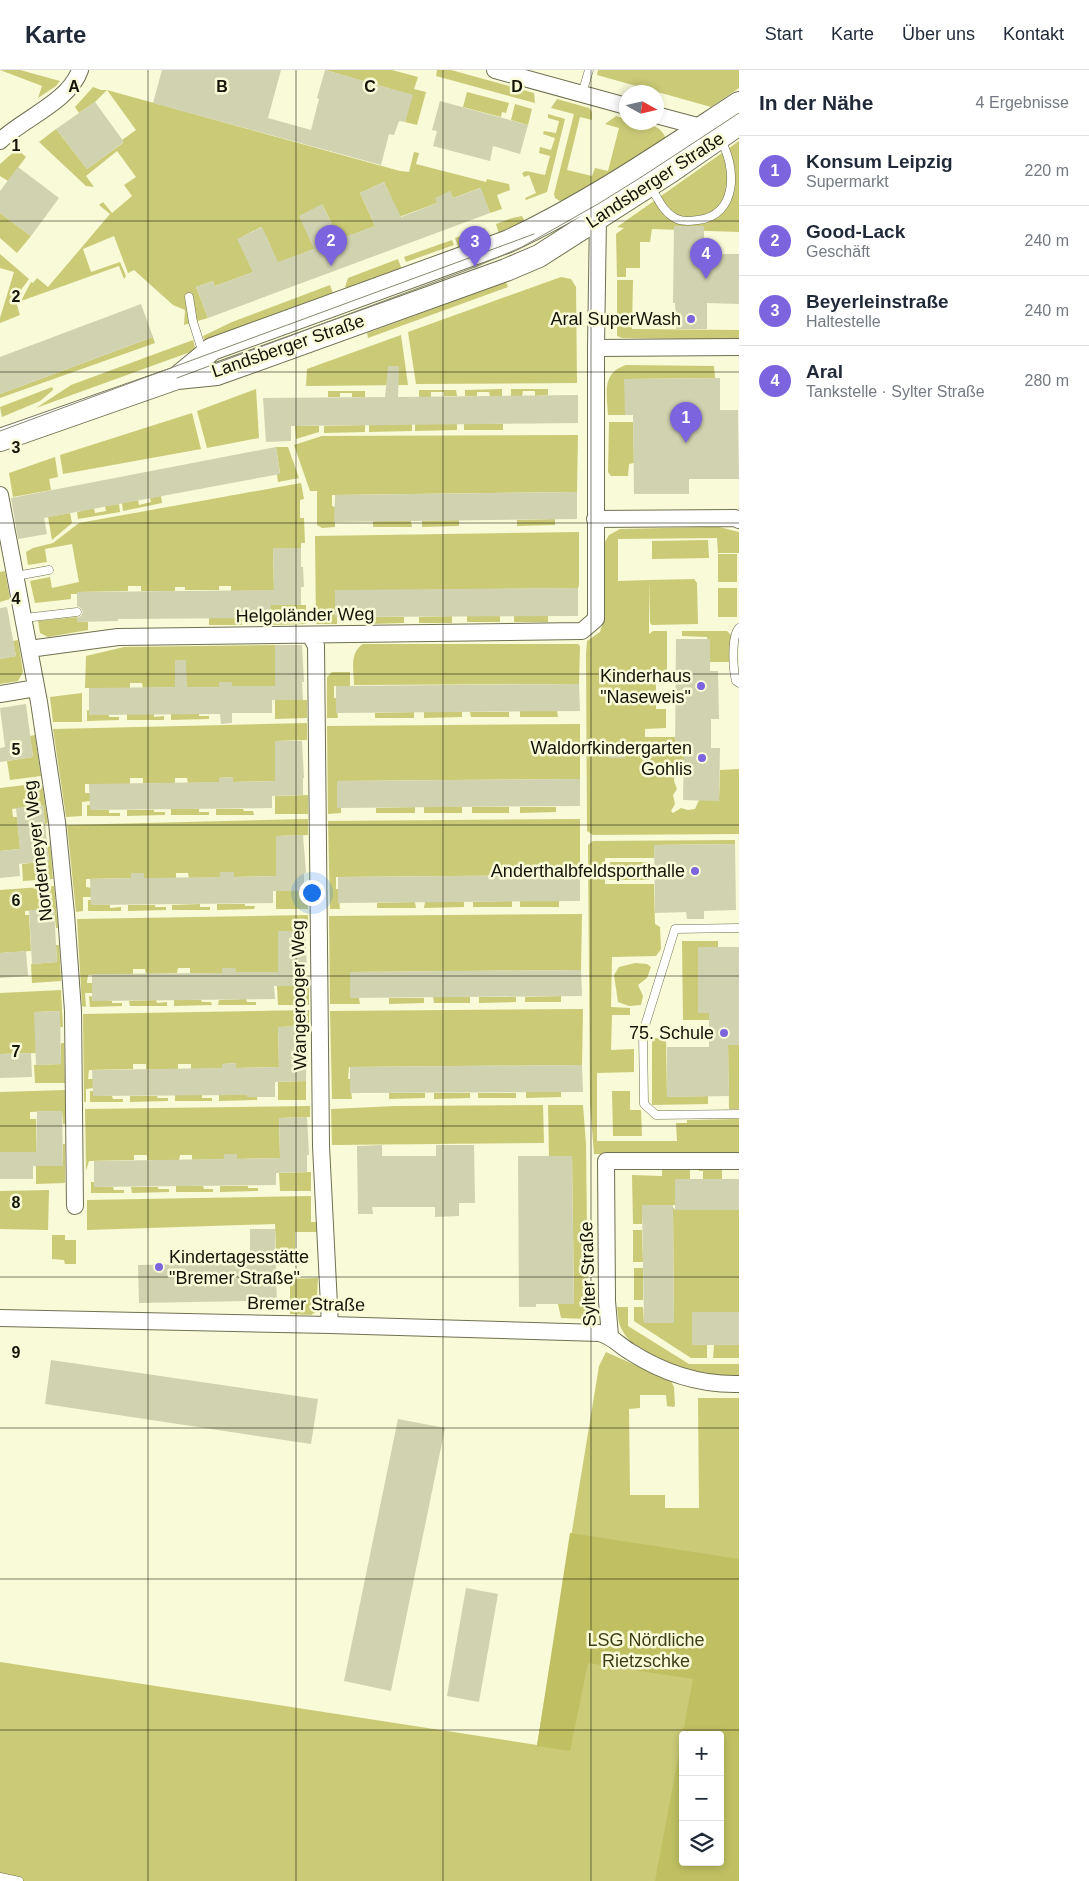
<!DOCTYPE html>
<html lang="de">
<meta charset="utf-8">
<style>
:root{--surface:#fff;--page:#f2f2f3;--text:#1f2937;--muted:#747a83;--line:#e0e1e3;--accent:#7c64df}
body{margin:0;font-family:Helvetica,sans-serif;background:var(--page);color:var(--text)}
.controls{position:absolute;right:15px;bottom:15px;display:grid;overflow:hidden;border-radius:5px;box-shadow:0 2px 8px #0003}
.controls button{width:45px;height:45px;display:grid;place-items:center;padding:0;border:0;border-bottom:1px solid var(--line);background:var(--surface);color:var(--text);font:25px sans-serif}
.compass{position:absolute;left:619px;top:15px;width:45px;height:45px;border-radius:50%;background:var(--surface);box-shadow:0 2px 8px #0003;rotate:98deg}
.you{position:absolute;left:311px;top:822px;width:18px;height:18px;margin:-12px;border:4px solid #fff;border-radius:50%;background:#1a73e8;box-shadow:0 0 0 8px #1a73e833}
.badge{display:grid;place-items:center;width:32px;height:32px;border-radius:50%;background:var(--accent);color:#fff;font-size:16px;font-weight:700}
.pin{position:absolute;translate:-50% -41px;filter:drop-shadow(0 1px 2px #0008)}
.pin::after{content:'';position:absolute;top:26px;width:18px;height:15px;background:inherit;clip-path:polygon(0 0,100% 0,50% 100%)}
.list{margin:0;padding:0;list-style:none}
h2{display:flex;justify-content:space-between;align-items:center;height:65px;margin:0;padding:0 20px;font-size:21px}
h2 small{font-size:16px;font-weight:400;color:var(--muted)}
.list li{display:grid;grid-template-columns:32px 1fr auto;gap:15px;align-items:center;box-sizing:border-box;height:70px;padding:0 20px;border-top:1px solid var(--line)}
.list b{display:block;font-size:19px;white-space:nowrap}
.list p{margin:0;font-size:16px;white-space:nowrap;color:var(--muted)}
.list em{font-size:16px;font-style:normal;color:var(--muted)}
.icon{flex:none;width:28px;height:28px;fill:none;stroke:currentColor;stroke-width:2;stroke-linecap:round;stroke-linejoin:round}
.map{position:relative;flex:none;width:739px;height:1811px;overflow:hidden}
header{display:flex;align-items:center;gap:30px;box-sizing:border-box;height:70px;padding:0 25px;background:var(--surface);border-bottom:1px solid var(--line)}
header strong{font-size:24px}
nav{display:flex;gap:28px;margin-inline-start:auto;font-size:18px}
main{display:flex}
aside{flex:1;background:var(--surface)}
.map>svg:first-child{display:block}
</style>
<header>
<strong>Karte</strong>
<nav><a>Start</a><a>Karte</a><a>Über uns</a><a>Kontakt</a></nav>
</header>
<main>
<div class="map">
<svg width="739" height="1811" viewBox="0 0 739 1811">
<rect width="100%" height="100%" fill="#f9fad7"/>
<!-- green -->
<path fill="#caca77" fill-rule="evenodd" d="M0 0H20L60 11 56 16 38 28 42 16Z
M325 0H392L418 7 414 19 426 22 417 55 405 52 412 25Z
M437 0H451L534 23 535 33 436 6Z
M598 0H739V18L711 37 597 5Z
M93 17 101 20H107L400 101 409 102 414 82 419 83 416 94 486 112 487 109 509 114 510 120 497 125 502 139 490 143 480 118 453 128 450 121 437 133 391 150 390 131 392 129 384 112 360 123 375 156 330 173 331 152 322 134 314 179 269 196 268 176 270 174 261 157 238 169 253 202 215 216 213 211 196 217 208 248 184 255 185 240 173 235 134 200 128 203 114 166 83 179 91 202 120 192 126 206 124 209 119 196 21 231 31 212 33 213 37 208 48 217 110 144 99 135 103 132 112 143 132 126 124 115 136 107 117 81 86 106 94 117 86 116 39 72 56 59 87 99 123 73 122 70 136 60 107 20 95 32 79 43 75 37Z
M467 22 509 33 506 43 502 42 501 47 463 37Z
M557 29 589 38 592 42V50L580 47 567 100 592 106 595 98 608 101 619 58 605 54 616 46 626 49V52C641 53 662 52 666 70L567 128 560 131 555 128 554 124 574 44 551 38Z
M515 34 532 39 528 55 511 50Z
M548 44 565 49 547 122 526 130 525 128 536 123 529 105 524 107 522 103 526 101 545 105 550 86 539 83 540 77 551 80 555 68 543 64 544 61 556 63 559 51 548 48Z
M739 71V162L652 159 650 172H640V198H626V207H617L616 164 624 158 617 157Z
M17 79 26 87 8 111 0 106V94Z
M0 143 31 166 17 183 0 168Z
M522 146 528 157 501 171 496 154 512 148Z
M485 158 489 168 459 179 455 168Z
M452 170 454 175 406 192 404 187Z
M0 184 29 209 15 228 20 245 0 253V248L14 202 0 198Z
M398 189 402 200 348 219 345 217 348 208Z
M561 207 571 209 576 217 577 313 416 314 408 262Z
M617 210H633L632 259 739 260V270L622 268 617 266Z
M506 212 508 217 368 268 367 263Z
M330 215 336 232 205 272 203 266 232 252Z
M401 265 408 315 306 316 307 299Z
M153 267 155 273 0 328V324Z
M193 270 195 277 193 281 36 338 71 315Z
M626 295 714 296 715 308 625 309V345H608C607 324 601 303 626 295Z
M52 317 53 320 40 331 2 347 0 337Z
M256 319 259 368 207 378 197 341Z
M502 319V326H490L489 322H477V326H465V320Z
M511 319H548V325L535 326V321H523L522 326H511Z
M419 320H456L457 326H444V322H431V327H419Z
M328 321H365V327H352V323H340V327H328Z
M192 343 201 379 63 404 60 385Z
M609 352H633L634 393 629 394 628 406H611L608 402Z
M412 354V361L369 362V355Z
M415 354H457V360L415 361Z
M464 354H503V360H464Z
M365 355V362L324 363V356Z
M295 356H319V362L296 369Z
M578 365 577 422 332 425V436L335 437V457L322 458 317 455V421H310L294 375 322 366Z
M276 377H288L299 408 278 412 277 404 280 403Z
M55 387 58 407 49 409 51 420 13 427 9 403Z
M301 413 304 429 300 430V448H304L305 473H301V478H273L274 520 231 521V516H219V520H185V517H175V521H141V516H128V521L77 522V524H71V529L35 533 30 511 50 507 52 518 79 512 72 474 45 479 47 492 28 495 26 482 33 478 53 473 79 453Z
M161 426 162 433 123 441 122 433 138 430 139 435 151 432 150 428Z
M119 434 120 442 78 449 77 442 94 438 95 443 106 441 105 436Z
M70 443 72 453 52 470 48 447Z
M555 449V455L517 456V450Z
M459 450V456L422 457V451Z
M373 451H411L412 457H373Z
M708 457H719L739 462V483H718L717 468 618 469V511L649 510V564L653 561H667V604L656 605V639H666V658L645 659V667H675V683H684V692H676L674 711 677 719 673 725 675 734 671 741 673 743 681 738 688 740 695 739 699 730H719L720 700 739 699V764L593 765 587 761 586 584 587 571 600 562 603 553V475L609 465 620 459Z
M579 462V515L578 518 335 521V547H337V554H316L315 466Z
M708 470 709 488 652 489V471Z
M718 484H737V512H718Z
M5 501 10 529 0 532V502Z
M694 509 697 513 698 554 652 555 650 553 649 510Z
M718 518H737V547H718Z
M271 535H306V554L271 555Z
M452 546V553H419V547Z
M467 546H500V552H467Z
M514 546H548V552H514Z
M77 547 78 552H88V560L48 567 40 563 38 551Z
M371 547H404V553L371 554Z
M209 548H242V555H209Z
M682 561H727L732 566V592H710V569H707V567L682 566Z
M18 570 23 602 18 611 0 614V589L16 586 13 571Z
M363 574H578L580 576 579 614 354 615C354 601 349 583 363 574Z
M275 575V616H232V612H219V617H187V612H175V617L143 618 142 613H130V618H85L86 586 124 577Z
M332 602H350V616H334V628H336L338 648H327V607Z
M82 623V652H53L50 627Z
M275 630H307V648L275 649Z
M87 640 109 645V647H119V650L87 651Z
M520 641H557L558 647H520Z
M414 642V648H375V643Z
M424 642H462V647L424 648Z
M470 642H509V647H471Z
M127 644H154V647L164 646V650H127Z
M171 644H199V646H209V649L171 650Z
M307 653V670L275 671V711L233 712 232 707 219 708V712L188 713 187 708H175V713H143V708H130V714H85V723H90V731L82 732V746L66 747 53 659Z
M580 654V709L338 711V738H341V743L328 744 327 656Z
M35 665 41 706 10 710 7 691 33 687 30 666Z
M42 713 48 753 45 754 43 735 12 739 13 747H17L20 779 0 781V718Z
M308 725V744H275V726Z
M87 735H90V740H109V743H120V746H87Z
M415 737V743H376V738Z
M424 737H462V743H424Z
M472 737H509V743H472Z
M520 737H556V742L520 743Z
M171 739H199V742H209V745H171Z
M216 739H243L244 741H253L254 745H216Z
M127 740H154V742H165V745L127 746Z
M308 749V765L276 766V806L189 808 188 803H176V808H144V803H131V808L86 809V817L91 818V827H83V841L76 842 67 755Z
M580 749V805L336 807V819H338L340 839H330L328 751Z
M735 770V774L654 775V788H605V814H654L655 854 660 857 661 879 656 886 612 887 611 937 630 938V945H612L611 980 634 979V1002L597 1003V1071H677L676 1053H687V1050L739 1049V1084H594L590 1034 588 775 593 771Z
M47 773H50L53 809 23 811 22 794 49 791Z
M610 792H649V810H609Z
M54 816 58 858H56L54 839 25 841V845H29L31 881 0 883V820Z
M308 820V839H276V821Z
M88 830H91V835H110V838L121 837V841H88Z
M512 831V837H473V832Z
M520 831H559V837H520Z
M415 832 416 838H377V833Z
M425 832H464V837L424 838Z
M200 834V837H210V840H172V835Z
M217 834H245V836H255L254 839 217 840Z
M128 835H155V837H166V840L128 841Z
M582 844 581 900 350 902V928H359L360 934H330L329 846Z
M308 845V861H278V902H236L235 898H222V903H190V898H178L177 903 146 904 145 899H133V904L88 905 87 913H92V923H85L86 937 82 936 77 849Z
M682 871H718V877H698V943H709V950H683Z
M56 875H59L61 911 32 913 31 894 57 892Z
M635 893 647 894 651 897 647 908 638 915 643 926 641 935 629 936 618 932 614 905 619 897Z
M277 916H309V935H278Z
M61 920 63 957H60V941L35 942 36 983 0 984V923Z
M89 926 112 931V933H122V936L90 937Z
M561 926V932H525V927Z
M433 927H470V933H434Z
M479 927H516V932L479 933Z
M389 928H424V933L389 934Z
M246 929 247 932H256V935H218L219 930Z
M156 930 157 933 167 932V936H130L129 931Z
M174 930H201L202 932H211L212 935 174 936Z
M583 939 582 995 349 997 348 1009H350L352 1029H332L330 941Z
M309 940V956L278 957 279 997 236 998V993L223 994 222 998 191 999V994H178V999H146V994H133V999L89 1000 88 1009H93V1018L86 1019V1032H84L83 944Z
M652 968H666L667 1027 708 1026V1034L652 1035Z
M61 973H64L65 1013H35L34 995 61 994Z
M728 975H739V1039H729Z
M306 1011V1030H278V1012Z
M65 1020 66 1054H63L62 1041 30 1042V1049H36V1082H0V1022Z
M90 1021H93V1026H112L113 1029H123V1032H90Z
M612 1021H630V1040H641L642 1066H613Z
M526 1022H561V1027L526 1028Z
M389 1023H425V1028L389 1029Z
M434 1023H470V1028L434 1029Z
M478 1023H516V1028H478Z
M175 1025H202V1028H212V1031H175Z
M219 1025H247V1027H257V1030L219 1031Z
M130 1026H157L158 1028H168V1031L130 1032Z
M543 1035 544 1073 332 1075 331 1039 396 1036Z
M548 1035H583L586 1074 588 1249 561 1248 558 1234H574L572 1086H549Z
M310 1036V1047L279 1048 280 1088 237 1089V1084L224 1085V1089L192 1090V1085H180L179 1090H147V1085H134V1090L89 1091 86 1101 85 1039Z
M63 1074H65V1113L36 1114V1096H63Z
M722 1097V1109H703V1101H699V1098Z
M662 1098H690V1109L675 1135H643L642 1154H633L632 1105 662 1106Z
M311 1102V1121H280L279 1103Z
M91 1112H94L95 1117H113L114 1120H124V1123H91Z
M176 1116H203L204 1119H213V1122H176Z
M220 1116H248V1118H258V1121L220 1122Z
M131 1117H158V1119H169V1122L132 1123Z
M49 1120 48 1160 0 1159V1121Z
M311 1126V1152H317V1162H295V1181H276L275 1154 87 1160V1130Z
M673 1137 675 1140H739V1242L692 1243V1274L707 1275V1288H691L634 1251V1237H643L644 1253H674Z
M633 1160H642L643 1192H633Z
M52 1165H65V1170H76V1194H65L64 1190 52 1189Z
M634 1198H643V1230H634Z
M318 1208 316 1242 311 1245 290 1244V1209Z
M617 1237H628V1256L689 1294H739V1307C703 1305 641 1295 622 1260 618 1253 618 1245 617 1237Z
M714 1275H739V1288H713Z
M606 1282 671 1311 674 1317 675 1336 673 1337 667 1336 666 1325H640V1338L629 1339 630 1425H665V1438H699L698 1328H739V1811H0V1592L537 1675 599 1296ZM683 1665H720V1792H683Z"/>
<!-- forest -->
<path fill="#c0c062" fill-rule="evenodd" d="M570 1463 739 1489V1811H655L693 1609 588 1593 570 1681 537 1676ZM683 1665H720V1792H683Z"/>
<!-- building -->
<path fill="#d1d2b0" d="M162 0H281L268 48 311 60 319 29 317 28 325 0 413 25 405 52 399 51 394 65 389 64 381 95 153 33Z
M440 31 528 55 520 84 493 76 490 91 433 76 437 61 432 60Z
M95 32 124 72 87 99 56 59Z
M18 97 59 128 31 166 0 143V121Z
M384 112 401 147 437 133 435 128 450 121 453 128 481 118 490 143 208 248 196 217 213 211 215 216 253 202 237 169 262 157 278 192 314 179 299 146 322 134 339 169 375 156 360 123Z
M674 156H704V184H739V234L707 233V259H676L675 233H673Z
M141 234 153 267 0 324V287Z
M388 296H399L398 327 578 325V353L291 356V371L266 372 263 328 385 327Z
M720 308V340H738L739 409H689V424H634L633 345H625L624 309Z
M276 377 280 404 44 448 47 464 18 469 11 428Z
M577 422V449L334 452 335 425Z
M273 478H301V497H303L304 517H301V535H271V548L118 549V551L77 552V548L81 546 83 542 81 538 77 536V522L274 520Z
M578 518V546L335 547V520Z
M7 537 16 586 0 589V538Z
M676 569H710V601H718L719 649H711V678H720L719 731 683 730 684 683H675Z
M275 575H302L304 612H302L303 630H272V643H232V653L221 654 220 644 89 645V618L175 617V590H186L187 617H219V612H232V616H275Z
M579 614 580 641 336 643V616Z
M26 634 33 687 0 692V678L5 677 0 638Z
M275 671H302L304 708H303V725L272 726V738L90 740 89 714 219 712V708L233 707V712L275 711Z
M610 673H625V688H609Z
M580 709V736L337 738V711Z
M43 735 49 791 19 794 20 806 0 808V781L20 779 16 738Z
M303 765 306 803H304V821H273V833L91 835 90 809 131 808V803H144V808L220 807V802H234V807L276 806V766Z
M735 774 736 840 704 841V849H687L686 842 655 843 654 775Z
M580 805V831L338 833V807Z
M54 839 57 892 32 894 29 840Z
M278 861H305L307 898H305V916H274L275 929 92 931V904L222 903V898H235L236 902H278Z
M698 877H739V975H728L729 1026 667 1027V977H709V943H698Z
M26 881 28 906 0 908V883Z
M581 900 582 926 350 928V902Z
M60 941 61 994 36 995 34 942Z
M305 956 308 987 307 994H306V1011L275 1012V1027H247V1025L93 1026 92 1000 222 998V994L236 993V998L279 997 278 957Z
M31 983 32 1007 0 1008V984Z
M582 995 583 1022 350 1023V997Z
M37 1041H62L63 1096H33V1109H0V1082H36Z
M307 1047 309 1085H307V1102L276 1103V1115L94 1117V1091L224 1089V1084H237V1089L280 1088 279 1048Z
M382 1075V1086H436V1075H474L475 1133H459V1146L435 1147V1137H372L373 1144H358L357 1076Z
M518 1086H572L574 1234H536V1237H519Z
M675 1109H739V1140H675Z
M642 1135H673L674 1253H644Z
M250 1159H275L277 1237H249V1231L139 1233 138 1195 250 1193Z
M692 1242H739V1275H692Z
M51 1290 318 1329 311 1374 45 1334Z
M398 1349 445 1358 391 1621 344 1611Z
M466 1518 498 1524 479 1632 447 1626Z"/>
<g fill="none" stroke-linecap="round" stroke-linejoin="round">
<!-- lane casing -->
<g stroke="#707052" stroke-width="9">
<path id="lane" d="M582 24 589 0
M651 118C658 128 663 142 675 148 682 152 690 151 698 150 738 145 737 97 720 69
M189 227 193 252 203 283
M16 506 49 500
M24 548 77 542
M739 558C731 566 733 599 736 611L739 613
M739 858 675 859 643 962 644 1034 656 1045 739 1044
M0 1807 19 1811"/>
</g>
<!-- street casing -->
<g stroke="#707052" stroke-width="18">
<path id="street" d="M495 0 626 36
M656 45 701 57
M0 71C24 48 69 32 80 0
M596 278 739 277
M0 425 39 632 57 752 66 844 73 941 75 1136
M595 449 735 448 739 450
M310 565 316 576 321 1076 330 1255
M29 579 118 567 582 561 596 549V278L598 147
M0 624 36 618
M0 1248 330 1255 600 1263C613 1267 619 1275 629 1281 663 1303 699 1315 739 1314
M610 1266 607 1231 606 1091H739"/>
</g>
<!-- secondary casing -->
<g stroke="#707052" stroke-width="24">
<path id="secondary" d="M177 308 212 279 509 171C590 133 664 82 739 33
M0 370 177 308 217 304 506 200 539 186 670 102 739 54"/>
</g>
<!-- lane -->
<use href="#lane" stroke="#fff" stroke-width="8"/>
<!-- street -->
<use href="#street" stroke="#fff" stroke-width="16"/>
<!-- secondary -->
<use href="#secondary" stroke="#fff" stroke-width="22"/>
<!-- tram -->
<path stroke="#878770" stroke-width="1" d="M177 308 475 197 522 177 598 134 643 106 739 43
M0 361 534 164"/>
</g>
<!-- grid -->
<path fill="none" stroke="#141408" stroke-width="1" stroke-opacity="0.55" d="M148 0V1811M296 0V1811M443 0V1811M591 0V1811M0 151H739M0 302H739M0 453H739M0 604H739M0 755H739M0 906H739M0 1056H739M0 1207H739M0 1358H739M0 1509H739M0 1660H739"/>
<!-- markers -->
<g fill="#7c64df" stroke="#f9fad7" stroke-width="2">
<circle cx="691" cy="249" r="5"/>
<circle cx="701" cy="616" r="5"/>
<circle cx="702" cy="688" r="5"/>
<circle cx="695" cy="801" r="5"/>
<circle cx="724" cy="963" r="5"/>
<circle cx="159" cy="1197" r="5"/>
</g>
<g text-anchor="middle" stroke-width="5" stroke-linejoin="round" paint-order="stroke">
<!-- street labels -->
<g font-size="18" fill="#141408" stroke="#f9fad7">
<text transform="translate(655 110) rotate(-33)" y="6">Landsberger Straße</text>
<text transform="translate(288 276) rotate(-19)" y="6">Landsberger Straße</text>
<text transform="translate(305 545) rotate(-1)" y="6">Helgoländer Weg</text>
<text transform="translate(38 781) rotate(-97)" y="6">Norderneyer Weg</text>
<text transform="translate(299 925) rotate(-91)" y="6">Wangerooger Weg</text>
<text transform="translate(588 1204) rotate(-92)" y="6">Sylter Straße</text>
<text transform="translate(306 1234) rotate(1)" y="6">Bremer Straße</text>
</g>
<!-- poi labels -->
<g font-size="18" fill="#141408" stroke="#f9fad7" text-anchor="end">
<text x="681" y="255">Aral SuperWash</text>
<text x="691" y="612">Kinderhaus<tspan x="691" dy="21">"Naseweis"</tspan></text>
<text x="692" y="684">Waldorfkindergarten<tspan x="692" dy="21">Gohlis</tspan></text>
<text x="685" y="807">Anderthalbfeldsporthalle</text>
<text x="714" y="969">75. Schule</text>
<text x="169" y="1193" text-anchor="start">Kindertagesstätte<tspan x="169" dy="21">"Bremer Straße"</tspan></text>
</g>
<!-- park labels -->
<g font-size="18" fill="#3f3f17" stroke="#f9fad7">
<text x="646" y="1576">LSG Nördliche<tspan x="646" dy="21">Rietzschke</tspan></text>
</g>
</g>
<g font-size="16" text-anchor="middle" font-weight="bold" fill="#141408" stroke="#f9fad7" stroke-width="5" stroke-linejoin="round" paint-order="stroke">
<text x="74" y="22">A</text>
<text x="222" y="22">B</text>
<text x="370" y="22">C</text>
<text x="517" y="22">D</text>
<text x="16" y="81">1</text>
<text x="16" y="232">2</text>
<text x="16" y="383">3</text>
<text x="16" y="534">4</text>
<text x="16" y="685">5</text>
<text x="16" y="836">6</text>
<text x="16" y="987">7</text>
<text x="16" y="1138">8</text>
<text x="16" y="1288">9</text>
</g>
</svg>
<div class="controls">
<button>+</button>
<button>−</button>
<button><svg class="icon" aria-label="layers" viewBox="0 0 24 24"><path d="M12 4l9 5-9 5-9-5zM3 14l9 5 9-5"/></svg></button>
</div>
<svg class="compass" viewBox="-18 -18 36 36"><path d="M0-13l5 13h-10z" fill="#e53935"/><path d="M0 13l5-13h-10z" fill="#747a83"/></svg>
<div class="you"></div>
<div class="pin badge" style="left:686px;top:373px">1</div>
<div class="pin badge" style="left:331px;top:196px">2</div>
<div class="pin badge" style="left:475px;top:197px">3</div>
<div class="pin badge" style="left:706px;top:209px">4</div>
</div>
<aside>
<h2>In der Nähe<small>4 Ergebnisse</small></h2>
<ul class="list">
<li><span class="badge">1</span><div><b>Konsum Leipzig</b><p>Supermarkt</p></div><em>220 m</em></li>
<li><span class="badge">2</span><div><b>Good-Lack</b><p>Geschäft</p></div><em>240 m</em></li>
<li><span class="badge">3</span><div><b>Beyerleinstraße</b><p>Haltestelle</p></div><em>240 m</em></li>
<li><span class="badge">4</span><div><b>Aral</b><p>Tankstelle · Sylter Straße</p></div><em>280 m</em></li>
</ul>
</aside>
</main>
